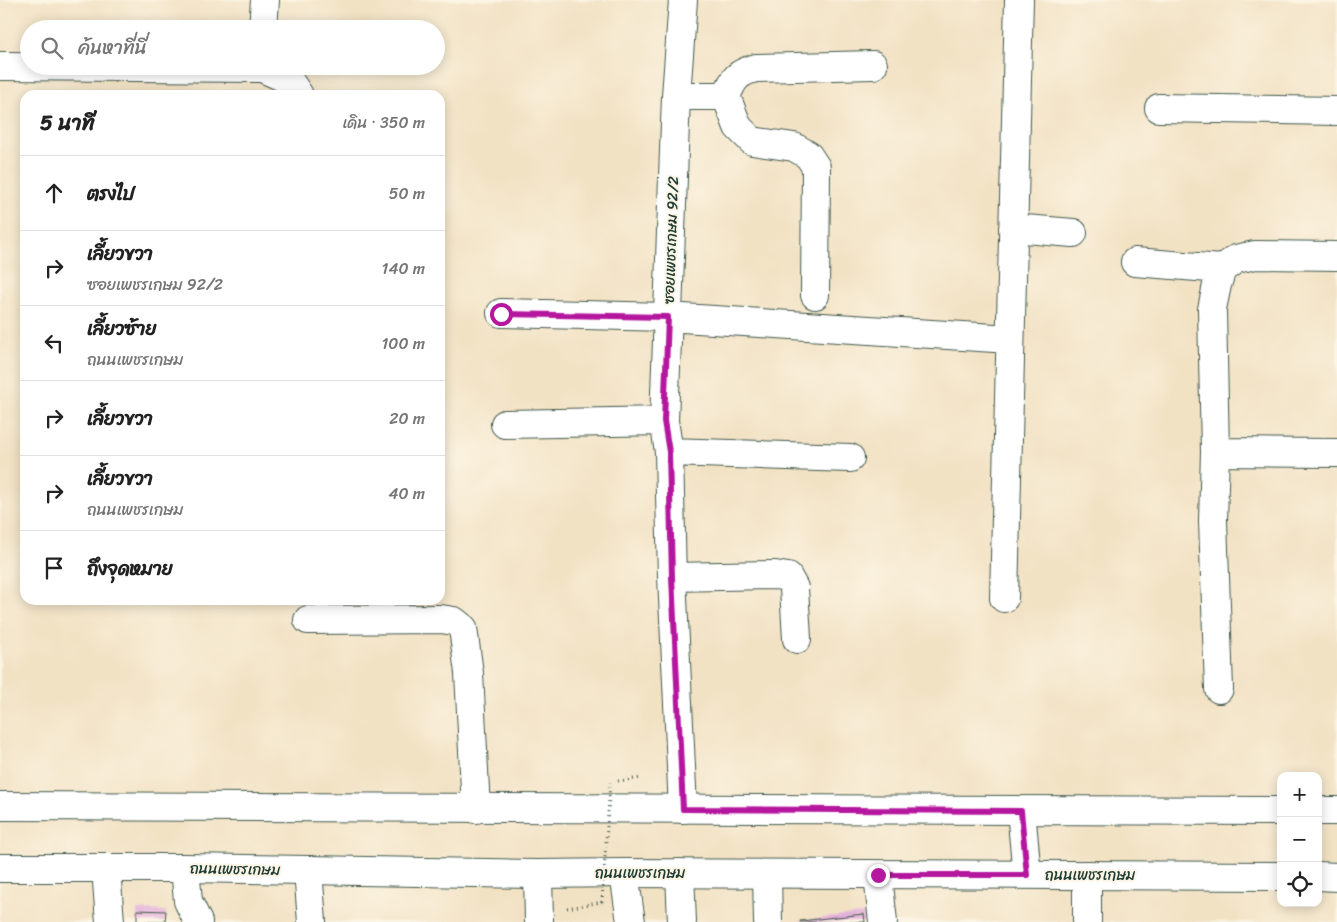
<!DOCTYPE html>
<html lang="th">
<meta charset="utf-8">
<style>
:root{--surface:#fff;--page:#f2f2f2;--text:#222;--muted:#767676;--line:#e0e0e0}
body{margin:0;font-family:Sriracha,"Playpen Sans Thai",sans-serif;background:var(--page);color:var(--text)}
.controls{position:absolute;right:15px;bottom:15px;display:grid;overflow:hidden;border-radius:10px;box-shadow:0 2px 12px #0003}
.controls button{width:45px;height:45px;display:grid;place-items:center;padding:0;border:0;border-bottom:1px solid var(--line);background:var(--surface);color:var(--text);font:25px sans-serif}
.stop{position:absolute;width:15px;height:15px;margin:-11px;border:4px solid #b5179e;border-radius:50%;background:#fff}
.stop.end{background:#b5179e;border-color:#fff;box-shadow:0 1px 5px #0008}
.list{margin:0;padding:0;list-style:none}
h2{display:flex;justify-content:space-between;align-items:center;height:65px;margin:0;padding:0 20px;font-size:21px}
h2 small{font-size:16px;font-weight:400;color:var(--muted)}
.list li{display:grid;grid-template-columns:32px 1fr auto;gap:15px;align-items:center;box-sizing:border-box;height:75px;padding:0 20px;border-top:1px solid var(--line)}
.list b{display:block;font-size:19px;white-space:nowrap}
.list p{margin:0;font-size:16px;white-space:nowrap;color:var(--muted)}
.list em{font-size:16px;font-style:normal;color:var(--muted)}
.icon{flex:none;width:28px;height:28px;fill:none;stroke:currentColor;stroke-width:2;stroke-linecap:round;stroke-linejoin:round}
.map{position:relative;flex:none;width:1337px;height:922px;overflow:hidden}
.search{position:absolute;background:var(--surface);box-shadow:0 2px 12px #0003;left:20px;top:20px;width:425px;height:55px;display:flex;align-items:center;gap:12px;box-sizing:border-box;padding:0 18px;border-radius:28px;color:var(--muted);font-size:19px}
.panel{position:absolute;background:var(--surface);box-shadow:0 2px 12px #0003;left:20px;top:90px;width:425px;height:515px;border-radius:15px}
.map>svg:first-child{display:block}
</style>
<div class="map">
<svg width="1337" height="922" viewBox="0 0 1337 922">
<rect width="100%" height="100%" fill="#fcf5e5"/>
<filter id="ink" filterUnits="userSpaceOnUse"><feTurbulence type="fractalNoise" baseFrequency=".02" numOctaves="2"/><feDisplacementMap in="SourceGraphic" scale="10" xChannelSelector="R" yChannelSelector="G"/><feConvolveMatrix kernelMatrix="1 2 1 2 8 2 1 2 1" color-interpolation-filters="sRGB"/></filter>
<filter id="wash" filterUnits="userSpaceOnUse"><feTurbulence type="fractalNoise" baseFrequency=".0096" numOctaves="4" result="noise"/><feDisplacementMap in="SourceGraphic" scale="20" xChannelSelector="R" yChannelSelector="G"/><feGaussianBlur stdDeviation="1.12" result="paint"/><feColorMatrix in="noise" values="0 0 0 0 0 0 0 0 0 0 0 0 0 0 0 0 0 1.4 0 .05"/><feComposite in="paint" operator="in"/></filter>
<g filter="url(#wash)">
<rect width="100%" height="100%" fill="#f2e2c4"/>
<g id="blocks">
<!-- building -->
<path fill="#e3aeda" d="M137 910 166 911 165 922H137Z
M864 914 865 922H800V921Z"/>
</g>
</g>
<g filter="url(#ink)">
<use href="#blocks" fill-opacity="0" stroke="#3f564a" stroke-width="1"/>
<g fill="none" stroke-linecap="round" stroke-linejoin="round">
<!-- minor casing -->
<g stroke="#3f564a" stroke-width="30">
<path id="minor" d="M263 29 265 0
M0 66 262 68 289 80 299 95
M676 96H726L738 127 752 141 794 147 808 155 816 167 815 295
M726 96C734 78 737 73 756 68L873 65
M1159 108 1337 111
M1013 228 1073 233
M1135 262 1222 269 1236 259 1255 255 1337 256
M501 313 667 317 1010 339
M505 424 664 421
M669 452 850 458
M1215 452 1337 453
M672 577 775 575 788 577 794 588 797 639
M1004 598 1019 0
M308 620 441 619 454 621 463 628 469 673 476 809
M1219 689 1213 521 1215 452 1212 309 1217 285 1222 269
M683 809 672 577 669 452 664 421 676 96 683 0
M106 868 110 922
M185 868 188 901 198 922
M308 870 312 922
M624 873 631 922
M680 873 682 922
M538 874 539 922
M767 874 768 922
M878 875 883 922
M1087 875V922"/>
</g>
<!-- major casing -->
<g stroke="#3f564a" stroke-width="30">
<path id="major" d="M0 806 1281 811
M1021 811 1027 875
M1318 811H1337
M0 868H185L538 874 624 873 1281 876
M1318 876 1337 877"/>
</g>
<!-- path -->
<path stroke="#3f564a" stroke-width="3" stroke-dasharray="1 4" stroke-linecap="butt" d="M618 781 642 778
M567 908 602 902"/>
<!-- minor -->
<use href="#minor" stroke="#fff" stroke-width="28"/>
<!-- major -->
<use href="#major" stroke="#fff" stroke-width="28"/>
<!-- path-bridge -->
<path stroke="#3f564a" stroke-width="3" stroke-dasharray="1 4" stroke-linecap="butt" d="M602 902 610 782"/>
</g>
</g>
<g fill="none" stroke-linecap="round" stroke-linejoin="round" filter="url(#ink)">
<!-- route -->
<path stroke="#b5179e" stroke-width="6" d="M501 314 668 317 664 421 669 452 672 577 683 809 1021 811 1027 875H878"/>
</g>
<g text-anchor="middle" stroke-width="4" stroke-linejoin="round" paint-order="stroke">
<!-- street labels -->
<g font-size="15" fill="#1f3d34" stroke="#fcf5e5">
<text transform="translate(671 240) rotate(-88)" y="5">ซอยเพชรเกษม 92/2</text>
<text transform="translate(235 869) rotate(1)" y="5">ถนนเพชรเกษม</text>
<text x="640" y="878">ถนนเพชรเกษม</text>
<text x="1090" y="880">ถนนเพชรเกษม</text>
</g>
</g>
</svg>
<div class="controls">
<button>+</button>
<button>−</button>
<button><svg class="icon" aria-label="locate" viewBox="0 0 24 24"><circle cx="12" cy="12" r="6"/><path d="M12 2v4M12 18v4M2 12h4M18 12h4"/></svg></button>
</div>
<div class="stop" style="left:501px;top:314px"></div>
<div class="stop end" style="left:878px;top:875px"></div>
<div class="search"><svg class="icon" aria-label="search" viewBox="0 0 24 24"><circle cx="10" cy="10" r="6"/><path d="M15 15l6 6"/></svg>ค้นหาที่นี่</div>
<section class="panel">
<h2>5 นาที<small>เดิน · 350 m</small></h2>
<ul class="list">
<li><svg class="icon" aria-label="ahead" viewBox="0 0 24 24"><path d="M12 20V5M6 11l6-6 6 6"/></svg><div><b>ตรงไป</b></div><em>50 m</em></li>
<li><svg class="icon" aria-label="right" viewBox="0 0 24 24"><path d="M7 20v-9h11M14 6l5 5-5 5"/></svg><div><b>เลี้ยวขวา</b><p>ซอยเพชรเกษม 92/2</p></div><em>140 m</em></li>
<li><svg class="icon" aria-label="left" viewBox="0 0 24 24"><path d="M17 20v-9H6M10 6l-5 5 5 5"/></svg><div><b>เลี้ยวซ้าย</b><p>ถนนเพชรเกษม</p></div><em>100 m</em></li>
<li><svg class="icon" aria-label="right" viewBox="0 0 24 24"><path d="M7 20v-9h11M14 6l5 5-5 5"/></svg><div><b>เลี้ยวขวา</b></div><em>20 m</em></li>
<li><svg class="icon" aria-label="right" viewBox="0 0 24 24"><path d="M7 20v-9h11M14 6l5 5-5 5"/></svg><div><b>เลี้ยวขวา</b><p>ถนนเพชรเกษม</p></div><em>40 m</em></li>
<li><svg class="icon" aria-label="arrive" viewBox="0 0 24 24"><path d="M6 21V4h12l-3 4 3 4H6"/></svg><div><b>ถึงจุดหมาย</b></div></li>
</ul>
</section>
</div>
